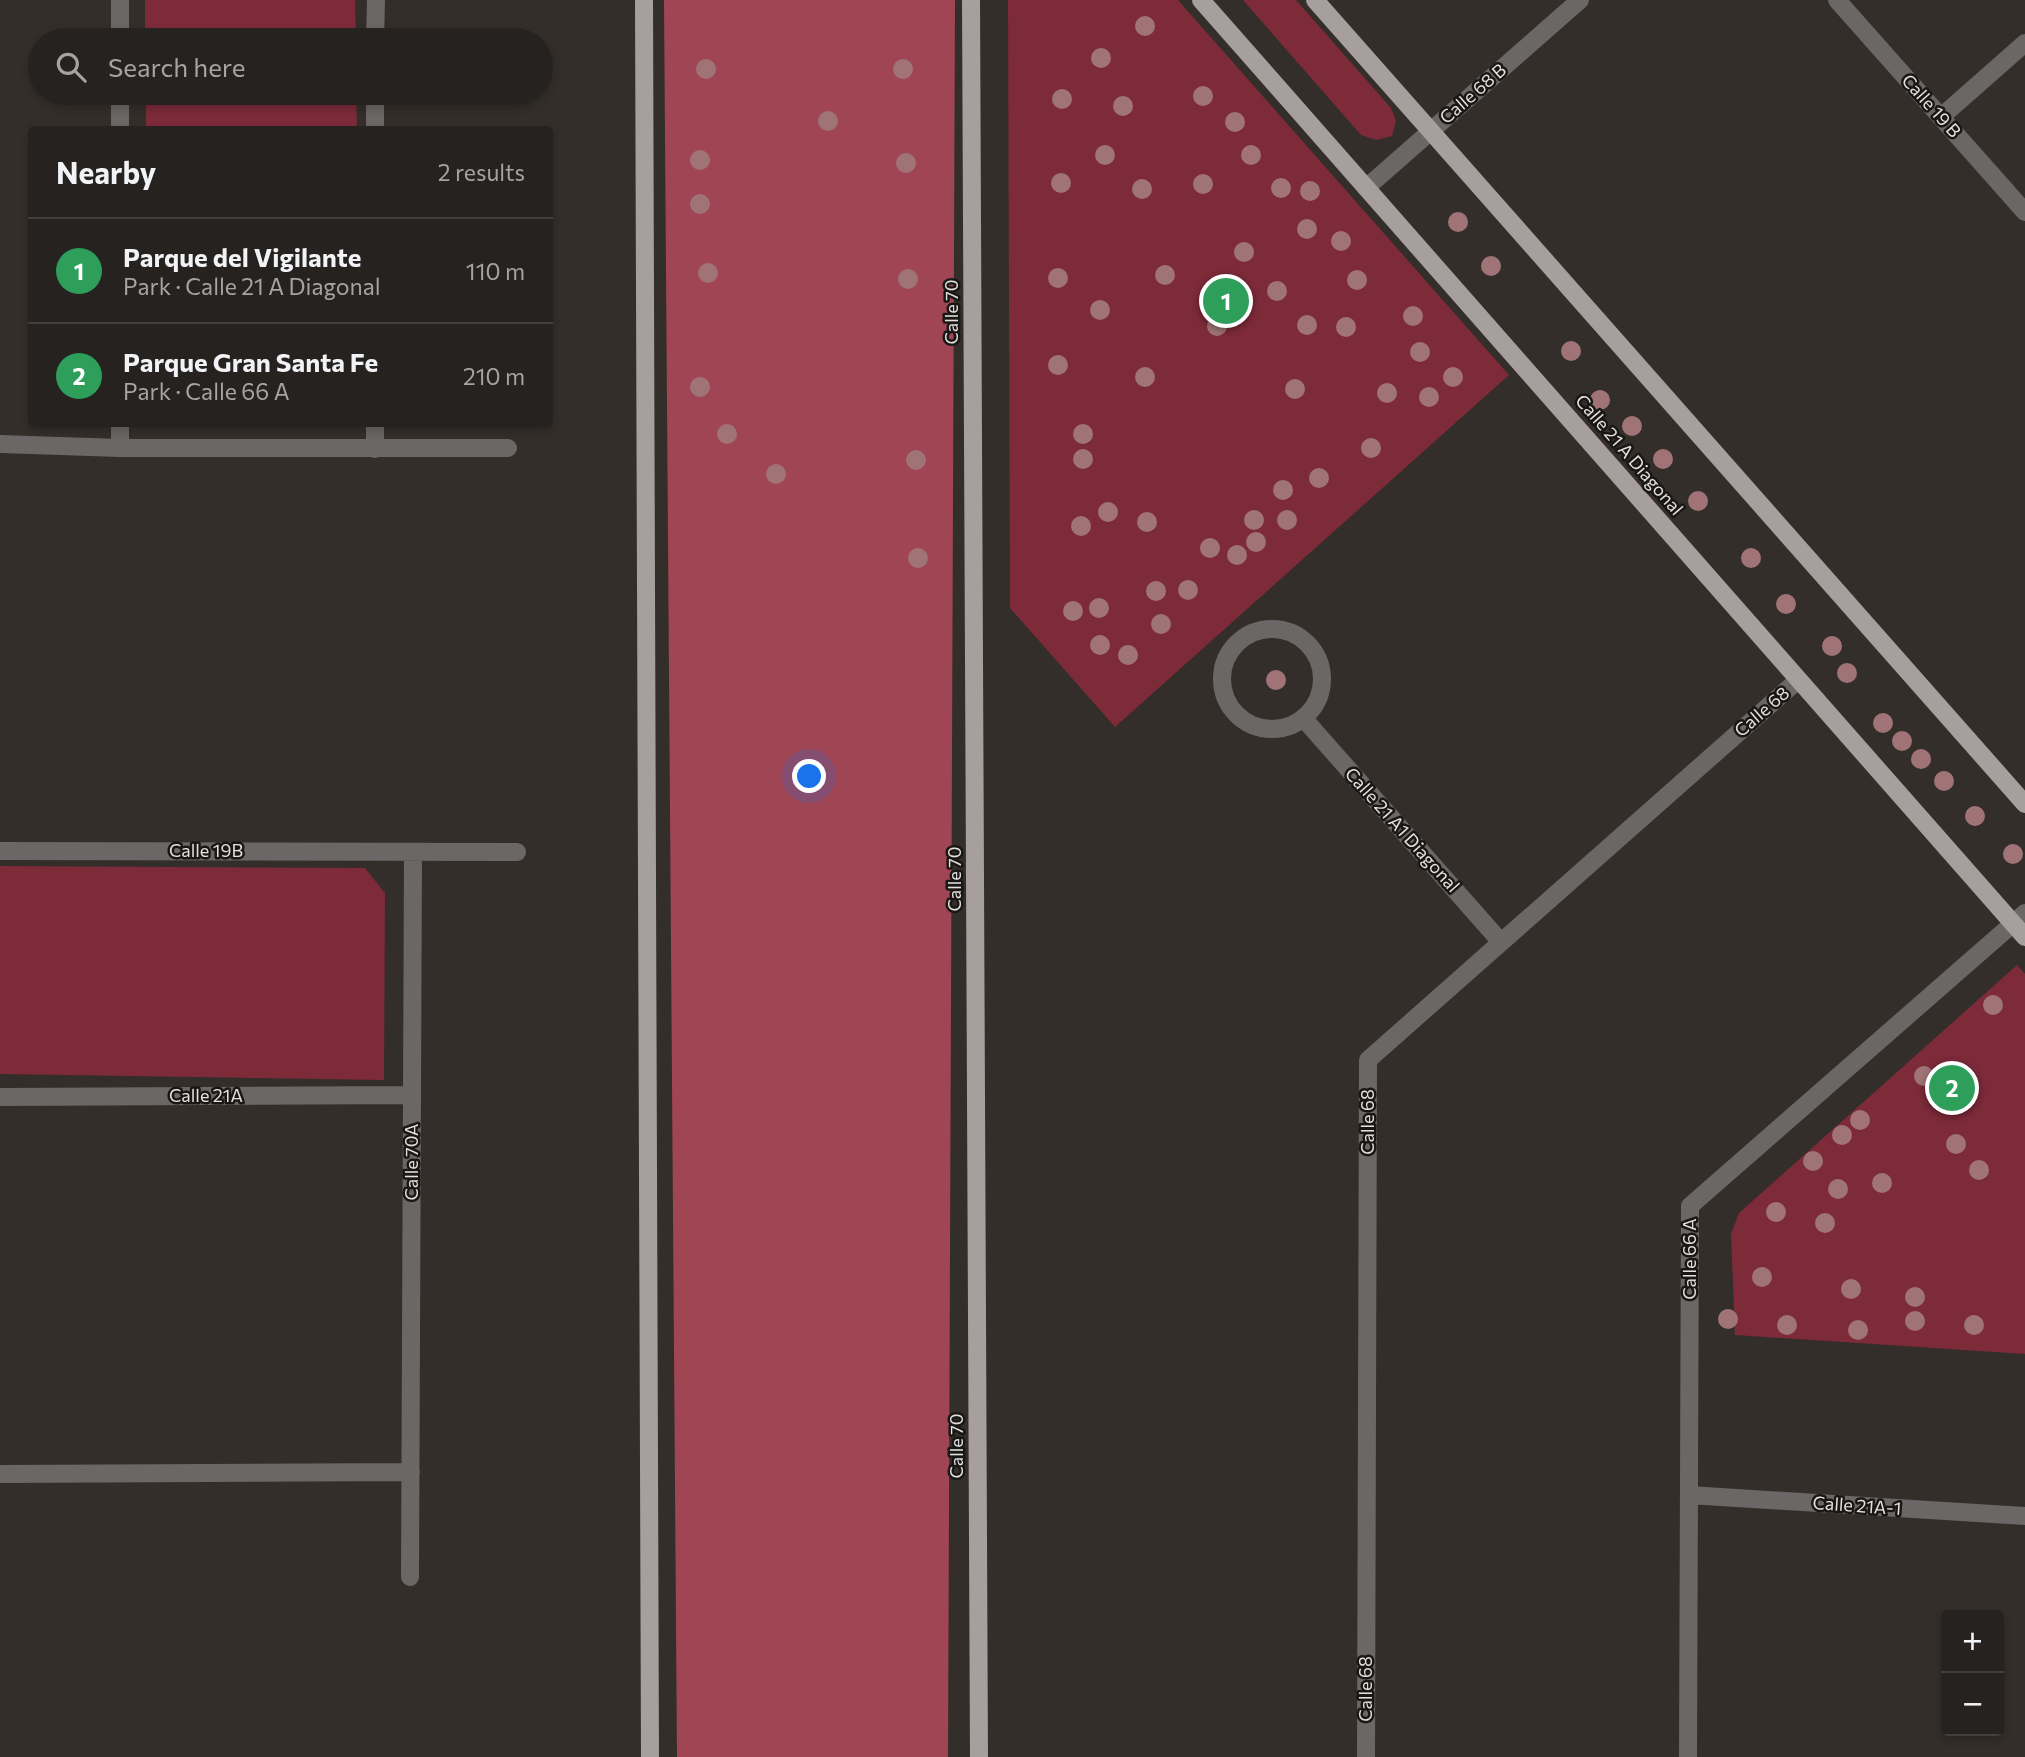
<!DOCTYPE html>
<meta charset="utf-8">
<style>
:root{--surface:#262220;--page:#2e2a29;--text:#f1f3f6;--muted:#a4a4a5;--line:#423f3e;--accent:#b45309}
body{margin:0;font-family:Commissioner,sans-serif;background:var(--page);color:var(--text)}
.controls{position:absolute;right:21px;bottom:21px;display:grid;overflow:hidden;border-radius:7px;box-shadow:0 4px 10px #0003}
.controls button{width:63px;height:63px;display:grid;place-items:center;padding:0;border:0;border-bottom:2px solid var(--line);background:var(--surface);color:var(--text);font:35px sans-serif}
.you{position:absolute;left:810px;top:777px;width:24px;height:24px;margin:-18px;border:5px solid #fff;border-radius:50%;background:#1a73e8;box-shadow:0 0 0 10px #1a73e833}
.badge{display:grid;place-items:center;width:46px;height:46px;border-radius:50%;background:var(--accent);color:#fff;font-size:23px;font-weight:700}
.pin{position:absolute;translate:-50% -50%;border:4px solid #fff;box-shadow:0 2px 7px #0006}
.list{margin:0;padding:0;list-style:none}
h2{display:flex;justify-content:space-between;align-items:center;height:91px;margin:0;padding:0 28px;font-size:30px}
h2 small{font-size:23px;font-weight:400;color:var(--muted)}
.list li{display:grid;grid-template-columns:46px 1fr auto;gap:21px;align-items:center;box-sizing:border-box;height:105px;padding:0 28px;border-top:2px solid var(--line)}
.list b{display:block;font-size:26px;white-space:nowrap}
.list p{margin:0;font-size:23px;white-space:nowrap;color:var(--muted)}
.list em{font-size:23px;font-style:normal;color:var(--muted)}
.icon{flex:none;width:38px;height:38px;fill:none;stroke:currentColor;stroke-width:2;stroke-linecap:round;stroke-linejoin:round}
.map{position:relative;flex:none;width:2025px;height:1757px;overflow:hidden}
.search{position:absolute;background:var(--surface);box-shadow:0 4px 10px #0003;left:28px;top:28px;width:525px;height:77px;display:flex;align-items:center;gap:18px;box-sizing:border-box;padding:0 24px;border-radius:38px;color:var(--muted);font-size:26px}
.panel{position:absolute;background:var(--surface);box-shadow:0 4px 10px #0003;left:28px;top:126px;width:525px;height:301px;border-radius:7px}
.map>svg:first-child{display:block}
</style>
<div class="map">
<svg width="2025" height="1757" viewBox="0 0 2025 1757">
<rect width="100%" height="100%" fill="#332e2a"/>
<!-- green -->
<path fill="#7d2a39" d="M145 0H355L356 40H145Z
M1008 0H1178L1509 375 1115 727 1010 608Z
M1243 0H1296L1391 108 1396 121 1392 136 1376 140 1361 135Z
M146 93H356L357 129H146Z
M0 866 365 868 385 893 384 1080 0 1074Z
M2017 965 2025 974V1354L1735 1335 1731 1234 1739 1213Z"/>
<!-- forest -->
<path fill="#a04553" d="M664 0H955L948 1757H677Z"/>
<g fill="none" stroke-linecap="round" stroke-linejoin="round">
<!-- minor -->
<path stroke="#6b6766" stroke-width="18" d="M120 0V40
M1837 0 2025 212
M375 40 376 0
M120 93V130
M1941 117 2025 43
M375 130V93
M1366 188 1580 0
M120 424V448
M0 444 120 448H508
M375 449V424
M1222 679a50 50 0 1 1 100 0a50 50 0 1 1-100 0Z
M1304 719 1500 941
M0 851 517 852
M0 1097 412 1095
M0 1474 411 1472
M1689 1495 2025 1516
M410 1577 413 852
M1366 1757 1368 1060 1798 680
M1688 1757 1690 1206 2025 913"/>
<!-- major -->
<path stroke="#a69f9d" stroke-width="18" d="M644 0 650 1757
M971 0 979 1757
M1201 0 2025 937
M1315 0 2025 804"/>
</g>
<!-- trees -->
<g fill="#a07476">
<circle cx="1145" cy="26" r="10"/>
<circle cx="1101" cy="58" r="10"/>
<circle cx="706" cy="69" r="10"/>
<circle cx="903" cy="69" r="10"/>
<circle cx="1203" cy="96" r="10"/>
<circle cx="1062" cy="99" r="10"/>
<circle cx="1123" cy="106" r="10"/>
<circle cx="828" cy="121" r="10"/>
<circle cx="1235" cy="122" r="10"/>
<circle cx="1105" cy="155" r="10"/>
<circle cx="1251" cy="155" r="10"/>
<circle cx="700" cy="160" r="10"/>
<circle cx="906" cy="163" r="10"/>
<circle cx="1061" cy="183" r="10"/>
<circle cx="1203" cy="184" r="10"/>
<circle cx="1281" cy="188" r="10"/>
<circle cx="1142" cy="189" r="10"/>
<circle cx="1310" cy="191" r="10"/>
<circle cx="700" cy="204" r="10"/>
<circle cx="1458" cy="222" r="10"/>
<circle cx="1307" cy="229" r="10"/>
<circle cx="1341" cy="241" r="10"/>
<circle cx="1244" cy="252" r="10"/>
<circle cx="1491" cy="266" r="10"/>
<circle cx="708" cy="273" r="10"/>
<circle cx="1165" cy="275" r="10"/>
<circle cx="1058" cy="278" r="10"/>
<circle cx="908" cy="279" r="10"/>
<circle cx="1357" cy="280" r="10"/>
<circle cx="1277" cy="291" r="10"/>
<circle cx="1100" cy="310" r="10"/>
<circle cx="1413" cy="316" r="10"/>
<circle cx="1307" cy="325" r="10"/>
<circle cx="1217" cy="326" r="10"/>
<circle cx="1346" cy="327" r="10"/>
<circle cx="1571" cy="351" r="10"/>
<circle cx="1420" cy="352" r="10"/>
<circle cx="1058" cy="365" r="10"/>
<circle cx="1145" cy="377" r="10"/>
<circle cx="1453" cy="377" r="10"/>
<circle cx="700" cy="387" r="10"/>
<circle cx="1295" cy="389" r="10"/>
<circle cx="1387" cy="393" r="10"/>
<circle cx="1429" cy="397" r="10"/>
<circle cx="1600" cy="400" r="10"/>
<circle cx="1632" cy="426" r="10"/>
<circle cx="727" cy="434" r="10"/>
<circle cx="1083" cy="434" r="10"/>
<circle cx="1371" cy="448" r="10"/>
<circle cx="1083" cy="459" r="10"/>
<circle cx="1663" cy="459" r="10"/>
<circle cx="916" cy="460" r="10"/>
<circle cx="776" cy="474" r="10"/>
<circle cx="1319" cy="478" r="10"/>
<circle cx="1283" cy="490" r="10"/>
<circle cx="1698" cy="501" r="10"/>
<circle cx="1108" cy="512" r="10"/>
<circle cx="1254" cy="520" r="10"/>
<circle cx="1287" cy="520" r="10"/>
<circle cx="1147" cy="522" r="10"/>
<circle cx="1081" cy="526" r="10"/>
<circle cx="1256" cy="542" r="10"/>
<circle cx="1210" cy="548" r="10"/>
<circle cx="1237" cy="555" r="10"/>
<circle cx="918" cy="558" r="10"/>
<circle cx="1751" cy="558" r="10"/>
<circle cx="1188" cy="590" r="10"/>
<circle cx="1156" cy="591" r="10"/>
<circle cx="1786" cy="604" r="10"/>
<circle cx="1099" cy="608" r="10"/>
<circle cx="1073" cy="611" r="10"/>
<circle cx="1161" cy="624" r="10"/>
<circle cx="1100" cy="645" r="10"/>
<circle cx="1832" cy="646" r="10"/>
<circle cx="1128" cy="655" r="10"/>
<circle cx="1847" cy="673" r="10"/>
<circle cx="1276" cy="680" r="10"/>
<circle cx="1883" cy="723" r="10"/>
<circle cx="1902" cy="741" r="10"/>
<circle cx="1921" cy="759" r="10"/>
<circle cx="1944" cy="781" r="10"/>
<circle cx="1975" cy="816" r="10"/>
<circle cx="2013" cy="854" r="10"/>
<circle cx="1993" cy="1005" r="10"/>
<circle cx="1924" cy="1076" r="10"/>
<circle cx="1860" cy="1120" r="10"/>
<circle cx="1842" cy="1135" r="10"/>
<circle cx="1956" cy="1144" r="10"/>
<circle cx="1813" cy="1161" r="10"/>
<circle cx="1979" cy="1170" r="10"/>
<circle cx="1882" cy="1183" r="10"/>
<circle cx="1838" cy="1189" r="10"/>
<circle cx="1776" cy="1212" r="10"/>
<circle cx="1825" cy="1223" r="10"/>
<circle cx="1762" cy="1277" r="10"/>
<circle cx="1851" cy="1289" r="10"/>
<circle cx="1915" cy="1297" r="10"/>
<circle cx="1728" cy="1319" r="10"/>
<circle cx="1915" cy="1321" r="10"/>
<circle cx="1787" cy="1325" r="10"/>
<circle cx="1974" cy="1325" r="10"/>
<circle cx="1858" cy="1330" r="10"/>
</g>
<g text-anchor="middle" stroke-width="5" stroke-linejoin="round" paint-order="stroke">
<!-- street labels -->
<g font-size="18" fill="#e4e0de" stroke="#191715">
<text transform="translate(1473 94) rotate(-41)" y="6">Calle 68 B</text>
<text transform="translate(1931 106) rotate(48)" y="6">Calle 19 B</text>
<text transform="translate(952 312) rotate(-90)" y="6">Calle 70</text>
<text transform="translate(1629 455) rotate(49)" y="6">Calle 21 A Diagonal</text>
<text transform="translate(1762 712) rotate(-41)" y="6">Calle 68</text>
<text transform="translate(1402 830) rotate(48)" y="6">Calle 21 A1 Diagonal</text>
<text x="206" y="857">Calle 19B</text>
<text transform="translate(955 879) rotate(-90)" y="6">Calle 70</text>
<text x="206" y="1102">Calle 21A</text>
<text transform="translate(1368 1122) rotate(-90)" y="6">Calle 68</text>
<text transform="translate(412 1162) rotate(-90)" y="6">Calle 70A</text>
<text transform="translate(1690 1259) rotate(-90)" y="6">Calle 66 A</text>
<text transform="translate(957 1446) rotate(-90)" y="6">Calle 70</text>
<text transform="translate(1857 1506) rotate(4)" y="6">Calle 21A-1</text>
<text transform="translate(1366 1689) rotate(-90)" y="6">Calle 68</text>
</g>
</g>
</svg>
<div class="controls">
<button>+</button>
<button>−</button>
</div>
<div class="you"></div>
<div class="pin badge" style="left:1226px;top:301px;background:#2e9e5b">1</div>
<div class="pin badge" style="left:1952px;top:1088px;background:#2e9e5b">2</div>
<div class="search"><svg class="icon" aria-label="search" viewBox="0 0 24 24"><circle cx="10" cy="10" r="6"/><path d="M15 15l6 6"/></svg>Search here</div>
<section class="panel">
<h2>Nearby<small>2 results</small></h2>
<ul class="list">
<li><span class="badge" style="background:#2e9e5b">1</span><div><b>Parque del Vigilante</b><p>Park · Calle 21 A Diagonal</p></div><em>110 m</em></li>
<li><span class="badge" style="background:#2e9e5b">2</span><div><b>Parque Gran Santa Fe</b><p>Park · Calle 66 A</p></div><em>210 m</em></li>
</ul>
</section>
</div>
